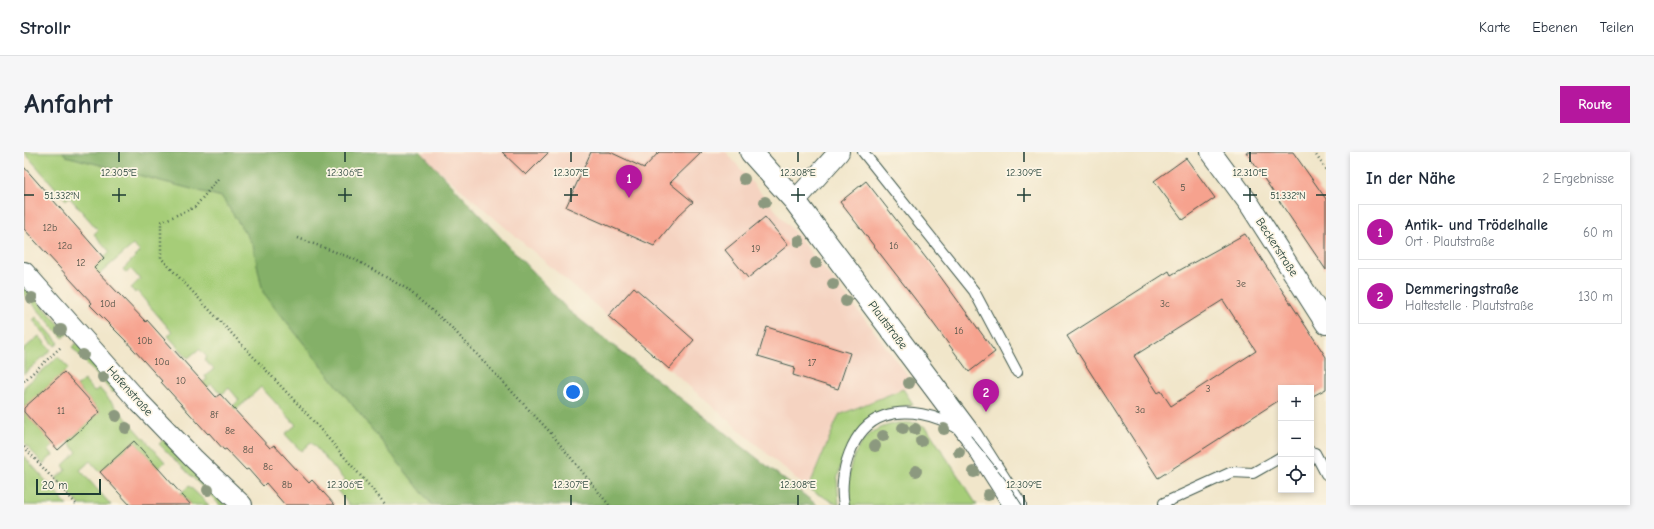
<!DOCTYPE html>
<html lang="de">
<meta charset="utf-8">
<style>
:root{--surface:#fff;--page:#f6f6f7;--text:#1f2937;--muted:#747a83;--line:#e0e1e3;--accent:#b5179e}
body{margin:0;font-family:"Comic Neue",sans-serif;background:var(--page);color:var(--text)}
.controls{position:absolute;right:12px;bottom:12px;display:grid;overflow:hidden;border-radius:0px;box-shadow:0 2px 6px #0003}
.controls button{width:36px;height:36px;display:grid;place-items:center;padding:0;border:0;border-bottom:1px solid var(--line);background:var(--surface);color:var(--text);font:20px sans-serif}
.scale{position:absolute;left:12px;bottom:10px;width:65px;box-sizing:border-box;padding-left:4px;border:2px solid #1f3d34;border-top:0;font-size:11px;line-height:14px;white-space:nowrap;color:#1f3d34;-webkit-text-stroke:3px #fcf5e5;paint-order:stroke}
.you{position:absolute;left:549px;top:240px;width:14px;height:14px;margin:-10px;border:3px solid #fff;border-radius:50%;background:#1a73e8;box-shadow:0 0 0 6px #1a73e833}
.badge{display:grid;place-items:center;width:26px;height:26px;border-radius:50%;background:var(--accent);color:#fff;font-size:13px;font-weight:700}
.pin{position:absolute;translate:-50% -33px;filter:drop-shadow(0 1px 2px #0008)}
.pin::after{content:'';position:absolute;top:21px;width:14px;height:12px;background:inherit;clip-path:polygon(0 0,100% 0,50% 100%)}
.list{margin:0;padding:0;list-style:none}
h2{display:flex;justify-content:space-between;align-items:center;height:52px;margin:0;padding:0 16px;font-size:17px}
h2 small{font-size:13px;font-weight:400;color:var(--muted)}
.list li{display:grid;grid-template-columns:26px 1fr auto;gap:12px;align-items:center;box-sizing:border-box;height:56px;margin:0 8px 8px;padding:0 8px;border:1px solid var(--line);border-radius:0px}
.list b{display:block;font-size:15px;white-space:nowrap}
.list p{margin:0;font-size:13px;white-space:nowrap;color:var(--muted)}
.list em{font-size:13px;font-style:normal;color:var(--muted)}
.icon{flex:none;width:22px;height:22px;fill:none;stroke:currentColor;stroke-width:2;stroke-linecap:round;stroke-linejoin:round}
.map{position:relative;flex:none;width:1302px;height:353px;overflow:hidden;border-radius:0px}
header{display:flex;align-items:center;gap:24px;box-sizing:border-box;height:56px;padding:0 20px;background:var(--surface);border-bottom:1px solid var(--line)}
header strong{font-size:19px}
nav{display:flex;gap:22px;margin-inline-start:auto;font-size:14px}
.intro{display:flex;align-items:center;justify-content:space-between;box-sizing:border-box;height:96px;padding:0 24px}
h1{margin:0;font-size:28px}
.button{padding:10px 18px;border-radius:0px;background:var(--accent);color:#fff;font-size:14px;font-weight:700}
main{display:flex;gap:24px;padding:0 24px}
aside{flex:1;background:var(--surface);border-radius:0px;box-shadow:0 2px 6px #0003}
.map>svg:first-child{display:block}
</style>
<header>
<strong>Strollr</strong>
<nav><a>Karte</a><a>Ebenen</a><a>Teilen</a></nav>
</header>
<div class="intro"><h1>Anfahrt</h1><a class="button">Route</a></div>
<main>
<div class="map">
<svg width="1302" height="353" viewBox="0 0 1302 353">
<rect width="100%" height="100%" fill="#fcf5e5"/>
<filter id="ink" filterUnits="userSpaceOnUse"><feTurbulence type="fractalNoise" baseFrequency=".025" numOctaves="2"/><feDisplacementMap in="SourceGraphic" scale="8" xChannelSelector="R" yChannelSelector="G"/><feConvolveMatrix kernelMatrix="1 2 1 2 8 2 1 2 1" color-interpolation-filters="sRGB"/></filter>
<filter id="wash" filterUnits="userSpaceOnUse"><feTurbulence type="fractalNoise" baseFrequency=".012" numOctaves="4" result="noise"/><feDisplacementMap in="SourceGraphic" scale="16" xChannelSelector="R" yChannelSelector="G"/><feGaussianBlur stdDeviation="0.9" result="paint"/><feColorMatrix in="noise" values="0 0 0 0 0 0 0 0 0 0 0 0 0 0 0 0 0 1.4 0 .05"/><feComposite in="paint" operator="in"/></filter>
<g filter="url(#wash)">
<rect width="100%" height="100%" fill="#f1e6ca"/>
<!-- built -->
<path fill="#f5d3c1" d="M394 0H702L771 81 847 175 891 233 815 263 784 337Z"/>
<!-- green -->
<path fill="#a6cd78" stroke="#628556" d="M0 0H39L42 4 198 45 229 93 239 140 408 353H325L312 337 321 329 287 290 277 299 261 282 272 273 237 235 212 258 209 254 215 248 205 236 198 242 187 232 176 242 172 236 183 227 181 224 190 217 180 208 183 205 175 197 164 206 144 184 148 180 113 139 111 141 107 136 116 127 107 117 102 121 99 117 116 100 109 93 64 132 58 126 86 100 70 82 74 78 45 45 42 48Z
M0 133 44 182 39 186 0 142Z
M12 165 35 191 31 194 9 168Z
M15 184 27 198 0 222V197Z
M52 191 94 236 89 241 48 195Z
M34 205 45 216 0 256V235Z
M60 228 70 240 75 236 141 310 134 316 110 289 76 320 66 309 56 318 87 353H56L32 326 42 318 39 313 53 300 44 289 76 260 53 234Z
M879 237 889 252 860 260 817 312 813 328 815 353 784 337 815 263Z
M0 260 30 293 25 298 29 303 19 312 0 290Z
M873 271H893L903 276 953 353H827C820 328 827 295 849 280 857 275 865 273 873 271Z
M140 287 203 351 201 353H196L135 292Z
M0 304 43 353H0Z
M165 334 185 353H168L157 341Z"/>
<!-- forest -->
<path fill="#84b068" stroke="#52764e" d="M39 0H397L545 159 793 353H408L239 140 229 93 198 45 42 4Z"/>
<g id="blocks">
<!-- building -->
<path fill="#f6a28e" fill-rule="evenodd" d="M478 0H525L502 23Z
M567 0H586L620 16 635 0H678L646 31 669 50 654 64 630 94 542 55Z
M1222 0H1269L1302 47V118Z
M1162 6 1191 46 1159 68 1130 29Z
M0 15 80 106 70 116 122 170 123 168 192 245 196 242 246 296 250 293 285 331 288 328 311 353H261L242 331 239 334 224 317 222 318 202 297 200 298 185 281 184 282 137 230 138 229 101 188 66 153 68 151 0 77Z
M842 29 916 124 971 200 945 220 898 156 816 50Z
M741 65 764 93 724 126 701 98Z
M1221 82 1302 205V237L1287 245V236H1257V247L1134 326 1043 184 1145 119 1147 123ZM1199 148 1232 199 1147 254 1137 239 1134 241 1110 204Z
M610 135 670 188 645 217 584 164Z
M743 175 826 201 814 237 769 223 771 215 734 204Z
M40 220 76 260 34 298 0 260V256Z
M110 289 134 316 167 353H106L94 340 76 320Z"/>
</g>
</g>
<g filter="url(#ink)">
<use href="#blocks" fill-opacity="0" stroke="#3e564a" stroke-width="1"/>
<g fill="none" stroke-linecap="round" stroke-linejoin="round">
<!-- service casing -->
<g stroke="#3e564a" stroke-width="12">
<path id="service" d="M839 0 950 139 993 220
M1287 300 1291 301 1302 322
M820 353C814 323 827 275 860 264 884 256 912 263 933 276
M1140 353V351L1208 320 1229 321 1257 305"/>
</g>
<!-- minor casing -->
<g stroke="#3e564a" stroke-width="22">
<path id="minor" d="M1187 0 1226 53 1302 172
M771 49 815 0
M0 120 116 251 169 306 218 353"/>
</g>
<!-- secondary casing -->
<g stroke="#3e564a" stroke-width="24">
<path id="secondary" d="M727 0 771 49 947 284 991 353"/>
</g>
<!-- path -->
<path stroke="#3e564a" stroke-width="2.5" stroke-dasharray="1 3" stroke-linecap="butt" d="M1290 0 1302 18
M194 27 171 55 137 70V106L283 262 362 353
M274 86 330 107 383 137 427 175 526 280 585 353
M0 229 38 194
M0 295 53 353"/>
<!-- service -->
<use href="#service" stroke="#fff" stroke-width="10"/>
<!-- minor -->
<use href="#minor" stroke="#fff" stroke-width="20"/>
<!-- secondary -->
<use href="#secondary" stroke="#fff" stroke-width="22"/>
<!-- tram -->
<path stroke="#1f3d34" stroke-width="1" d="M947 284 981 327 998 353"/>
</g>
<!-- trees -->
<g fill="#8c997f">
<circle cx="720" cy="27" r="6"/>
<circle cx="741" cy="50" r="6"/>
<circle cx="775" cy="89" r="6"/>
<circle cx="792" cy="111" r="6"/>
<circle cx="809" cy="132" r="6"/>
<circle cx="8" cy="146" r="6"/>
<circle cx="822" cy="149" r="6"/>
<circle cx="37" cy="178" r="6"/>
<circle cx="59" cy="203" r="6"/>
<circle cx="79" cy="225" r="6"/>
<circle cx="885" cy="231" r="6"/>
<circle cx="92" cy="264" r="6"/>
<circle cx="102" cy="276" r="6"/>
<circle cx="879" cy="276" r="6"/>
<circle cx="891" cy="277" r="6"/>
<circle cx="920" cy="277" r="6"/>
<circle cx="859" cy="284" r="6"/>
<circle cx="897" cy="289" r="6"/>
<circle cx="851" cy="294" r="6"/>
<circle cx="935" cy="300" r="6"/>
<circle cx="892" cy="319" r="6"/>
<circle cx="950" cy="320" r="6"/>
<circle cx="184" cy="338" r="6"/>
<circle cx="964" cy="343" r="6"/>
</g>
</g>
<!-- ticks -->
<path fill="none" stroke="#1f3d34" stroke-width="1.5" d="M95 0V10M321 0V10M547 0V10M774 0V10M1000 0V10M1226 0V10M95 36V50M321 36V50M547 36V50M774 36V50M1000 36V50M1226 36V50M0 43H10M88 43H102M314 43H328M540 43H554M767 43H781M993 43H1007M1219 43H1233M1292 43H1302M321 343V353M547 343V353M774 343V353M1000 343V353"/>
<g text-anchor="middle" stroke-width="3.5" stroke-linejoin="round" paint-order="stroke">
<!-- number labels -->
<g font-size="10" fill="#55564a">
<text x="1159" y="39">5</text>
<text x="26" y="79">12b</text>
<text x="41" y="97">12a</text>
<text x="870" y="97">16</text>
<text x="732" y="100">19</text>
<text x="57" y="114">12</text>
<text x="1217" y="135">3e</text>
<text x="84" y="155">10d</text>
<text x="1141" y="155">3c</text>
<text x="935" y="182">16</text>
<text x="121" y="192">10b</text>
<text x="138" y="213">10a</text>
<text x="788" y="214">17</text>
<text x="157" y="232">10</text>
<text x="1184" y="240">3</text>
<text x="1116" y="261">3a</text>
<text x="37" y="262">11</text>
<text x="190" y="266">8f</text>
<text x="206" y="282">8e</text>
<text x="224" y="301">8d</text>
<text x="244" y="318">8c</text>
<text x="263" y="336">8b</text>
</g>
<!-- street labels -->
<g font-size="12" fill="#1f3d34" stroke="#fcf5e5">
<text transform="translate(1253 95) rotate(57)" y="4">Beckerstraße</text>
<text transform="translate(864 173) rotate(53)" y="4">Plautstraße</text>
<text transform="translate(106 239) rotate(48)" y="4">Hafenstraße</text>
</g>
</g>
<g font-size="10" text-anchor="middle" fill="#1f3d34" stroke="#fcf5e5" stroke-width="3.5" stroke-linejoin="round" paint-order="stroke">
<text x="95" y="24">12.305°E</text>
<text x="321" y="24">12.306°E</text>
<text x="547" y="24">12.307°E</text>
<text x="774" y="24">12.308°E</text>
<text x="1000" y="24">12.309°E</text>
<text x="1226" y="24">12.310°E</text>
<text x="38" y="47">51.332°N</text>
<text x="1264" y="47">51.332°N</text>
<text x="321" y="336">12.306°E</text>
<text x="547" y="336">12.307°E</text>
<text x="774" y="336">12.308°E</text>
<text x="1000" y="336">12.309°E</text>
</g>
</svg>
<div class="controls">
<button>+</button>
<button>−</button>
<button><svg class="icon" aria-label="locate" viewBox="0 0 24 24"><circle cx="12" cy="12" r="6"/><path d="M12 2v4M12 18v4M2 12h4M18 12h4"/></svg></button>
</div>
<div class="scale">20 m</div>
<div class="you"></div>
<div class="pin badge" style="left:605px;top:46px">1</div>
<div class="pin badge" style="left:962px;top:260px">2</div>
</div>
<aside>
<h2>In der Nähe<small>2 Ergebnisse</small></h2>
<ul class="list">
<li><span class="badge">1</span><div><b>Antik- und Trödelhalle</b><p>Ort · Plautstraße</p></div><em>60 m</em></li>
<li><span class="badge">2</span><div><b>Demmeringstraße</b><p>Haltestelle · Plautstraße</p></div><em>130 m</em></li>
</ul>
</aside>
</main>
